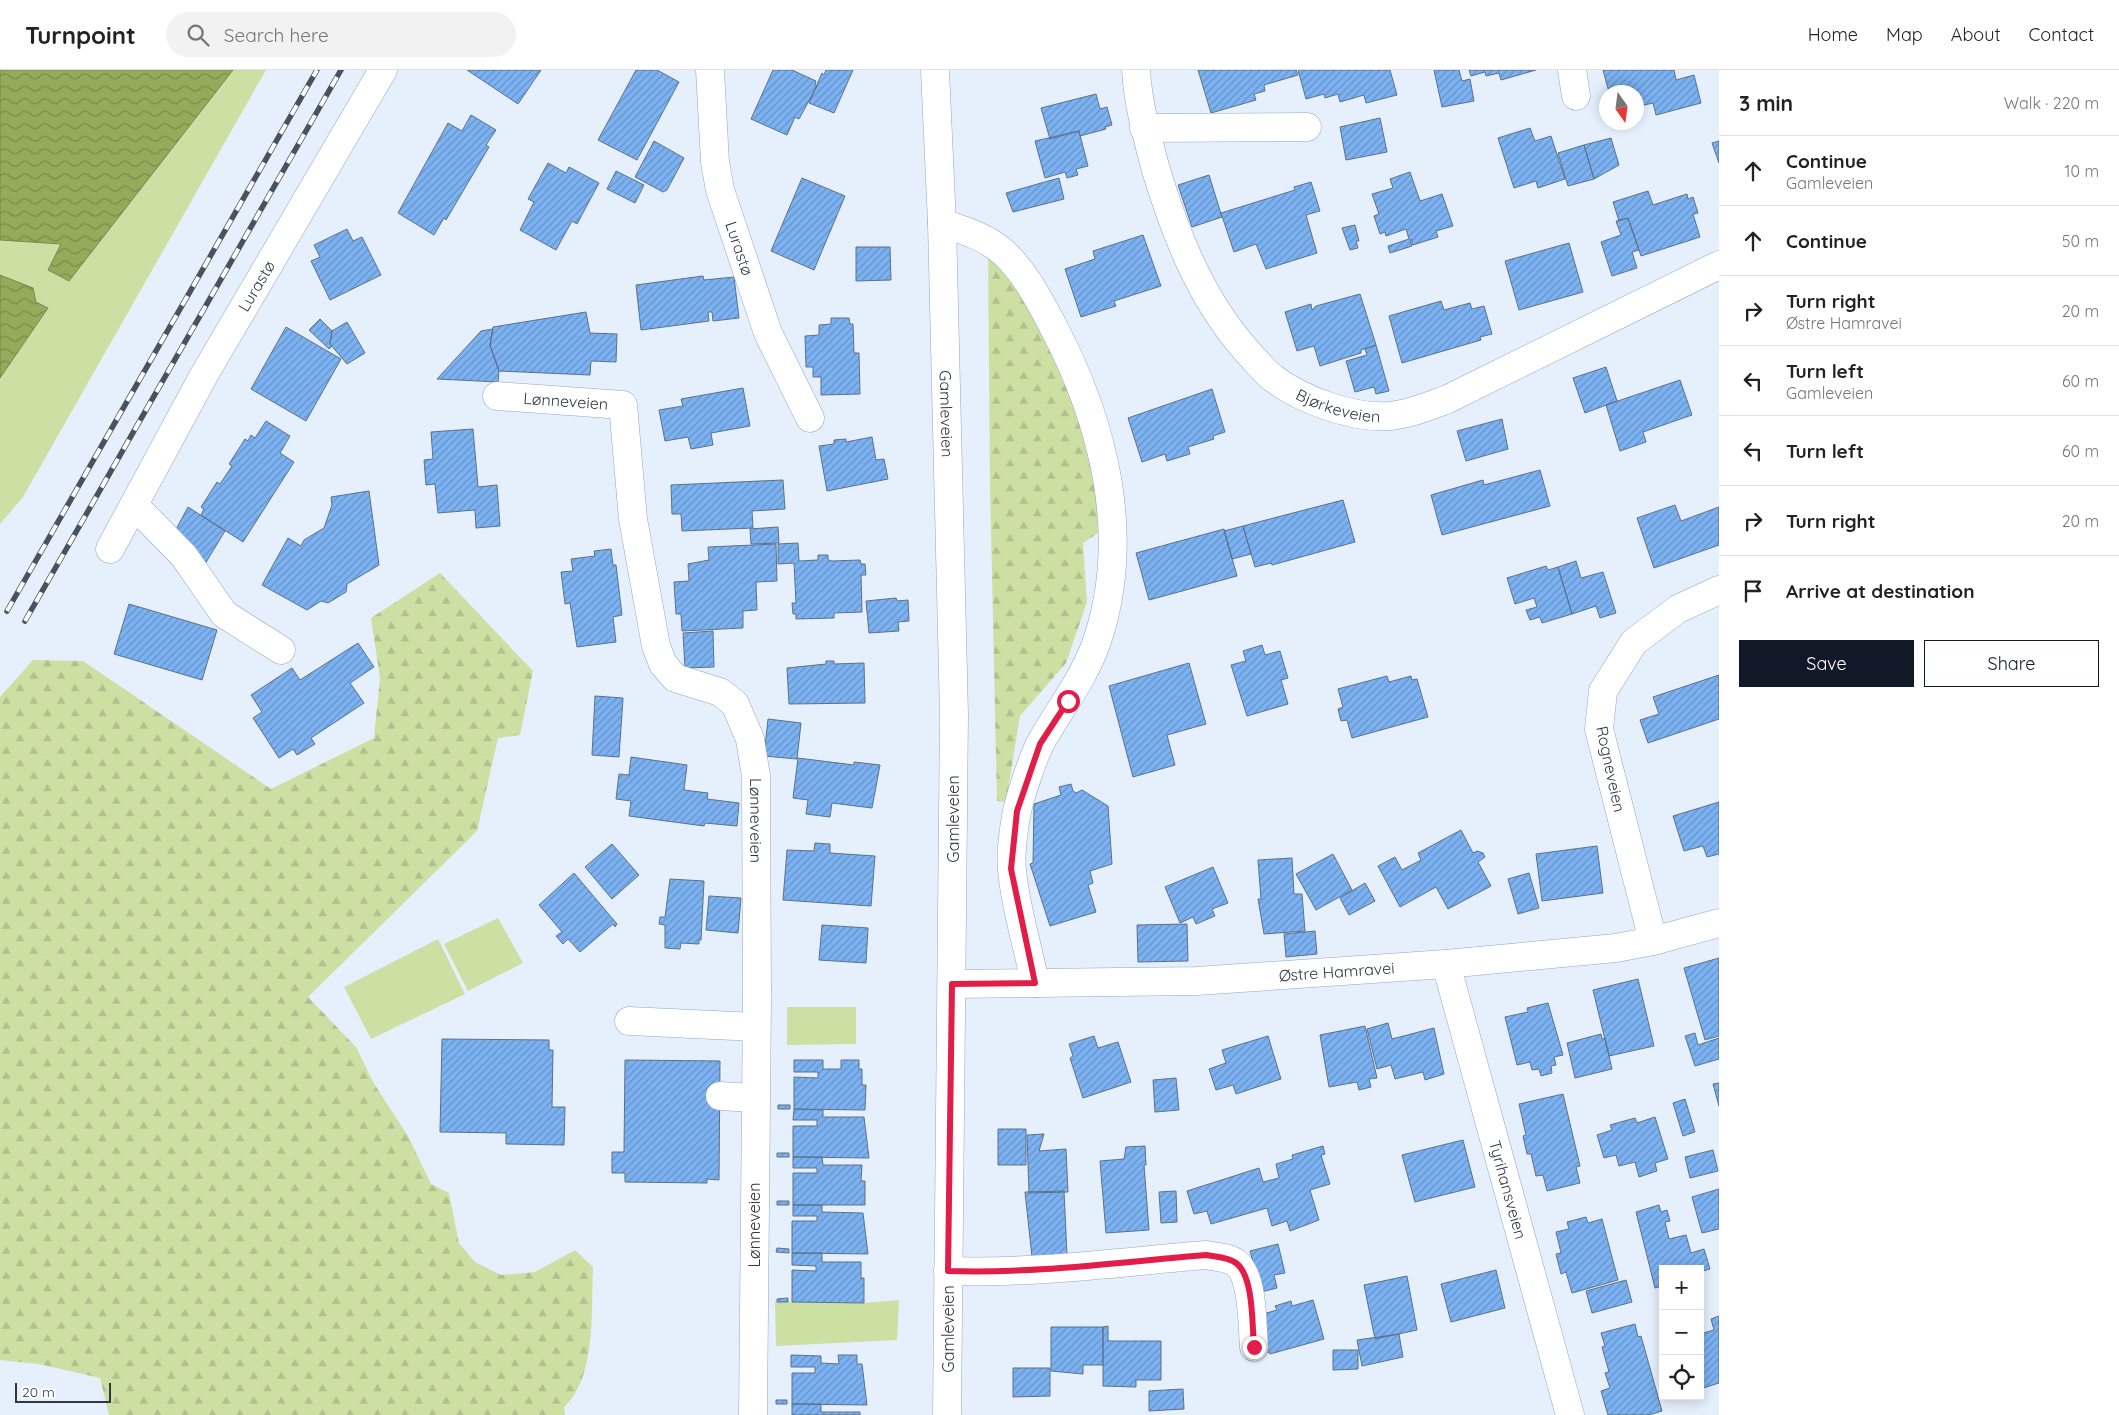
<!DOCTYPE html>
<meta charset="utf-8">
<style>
:root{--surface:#fff;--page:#f2f2f2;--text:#222;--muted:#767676;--line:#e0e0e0;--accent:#111827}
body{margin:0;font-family:Quicksand,sans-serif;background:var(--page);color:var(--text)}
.controls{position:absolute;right:15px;bottom:15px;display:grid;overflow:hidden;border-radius:0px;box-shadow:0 2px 12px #0003}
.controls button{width:45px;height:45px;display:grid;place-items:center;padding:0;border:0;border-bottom:1px solid var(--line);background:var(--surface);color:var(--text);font:25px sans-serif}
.compass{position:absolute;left:1599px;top:15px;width:45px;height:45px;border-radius:50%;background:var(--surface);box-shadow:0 2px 12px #0003;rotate:166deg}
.scale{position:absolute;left:15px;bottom:12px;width:96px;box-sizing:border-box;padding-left:5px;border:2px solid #2f3844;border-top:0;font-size:14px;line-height:18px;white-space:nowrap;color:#2f3844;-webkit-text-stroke:4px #fff;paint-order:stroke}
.stop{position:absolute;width:15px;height:15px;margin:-11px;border:4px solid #e11d48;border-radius:50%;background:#fff}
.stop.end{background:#e11d48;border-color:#fff;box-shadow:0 1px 5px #0008}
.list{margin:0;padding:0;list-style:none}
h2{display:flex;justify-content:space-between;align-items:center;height:65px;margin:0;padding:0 20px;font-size:21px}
h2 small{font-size:16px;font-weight:400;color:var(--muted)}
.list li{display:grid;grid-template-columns:32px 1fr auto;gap:15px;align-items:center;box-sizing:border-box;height:70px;padding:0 20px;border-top:1px solid var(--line)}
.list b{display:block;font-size:19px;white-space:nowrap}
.list p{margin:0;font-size:16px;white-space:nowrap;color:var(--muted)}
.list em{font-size:16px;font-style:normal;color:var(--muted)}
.actions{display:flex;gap:10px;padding:15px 20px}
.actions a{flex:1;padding:11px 0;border:1px solid var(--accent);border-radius:0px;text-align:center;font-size:18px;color:var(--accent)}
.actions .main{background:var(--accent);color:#fff}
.icon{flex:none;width:28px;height:28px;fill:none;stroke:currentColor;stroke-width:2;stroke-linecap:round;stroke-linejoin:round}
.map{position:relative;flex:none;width:1719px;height:1345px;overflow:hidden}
header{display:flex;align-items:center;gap:30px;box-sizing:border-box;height:70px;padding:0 25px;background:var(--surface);border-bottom:1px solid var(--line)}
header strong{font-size:24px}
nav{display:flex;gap:28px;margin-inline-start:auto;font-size:18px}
.search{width:350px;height:45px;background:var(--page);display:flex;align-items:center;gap:12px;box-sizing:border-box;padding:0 18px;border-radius:28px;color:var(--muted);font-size:19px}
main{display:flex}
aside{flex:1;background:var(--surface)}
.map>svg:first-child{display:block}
</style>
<header>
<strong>Turnpoint</strong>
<div class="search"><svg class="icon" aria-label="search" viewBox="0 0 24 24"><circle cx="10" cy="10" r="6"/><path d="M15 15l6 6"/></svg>Search here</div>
<nav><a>Home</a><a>Map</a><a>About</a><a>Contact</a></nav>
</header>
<main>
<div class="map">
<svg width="1719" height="1345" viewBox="0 0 1719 1345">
<defs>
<pattern id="forest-firs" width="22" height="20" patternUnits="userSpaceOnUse" patternTransform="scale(1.25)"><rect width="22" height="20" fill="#cde0a3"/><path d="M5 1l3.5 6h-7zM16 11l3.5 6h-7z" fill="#b0c18e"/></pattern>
<pattern id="water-waves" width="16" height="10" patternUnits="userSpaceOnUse" patternTransform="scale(1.25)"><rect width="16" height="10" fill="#94ab5a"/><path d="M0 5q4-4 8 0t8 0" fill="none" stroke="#798c4c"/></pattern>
<pattern id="building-hatch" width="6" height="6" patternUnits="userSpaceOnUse" patternTransform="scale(1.25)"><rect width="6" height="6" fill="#7cb2f2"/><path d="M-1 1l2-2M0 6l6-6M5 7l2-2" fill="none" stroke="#6692c6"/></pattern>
</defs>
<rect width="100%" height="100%" fill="#e6effc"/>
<!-- forest -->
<path fill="url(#forest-firs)" d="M988 183 1028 227 1077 331 1096 387 1098 463 1083 473 1087 532 1066 593 1020 646 1006 732 997 731 990 414Z
M440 503 533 601 520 665 498 668 477 761 308 927 356 977 373 1012 408 1066 431 1114 449 1123 459 1173 475 1192 501 1205 535 1202 575 1180 593 1197C591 1238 597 1308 564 1337L565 1345H109L100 1308 39 1294 0 1290V627L33 590 83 591 271 719 374 668 380 608 371 548Z"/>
<!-- park -->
<path fill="#cde0a3" d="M233 0H266L23 427 0 454V308L48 238 36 232 33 218 0 205V170L61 174 69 211Z
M498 848 523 893 468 921 444 874Z
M438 869 465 924 371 969 344 917Z
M787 937H856V974L787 975Z
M899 1230 897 1270 776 1276 775 1232 864 1233Z"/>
<!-- water -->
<path fill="url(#water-waves)" stroke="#768853" d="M0 0H233L69 211 48 200 61 174 0 170Z
M0 205 33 218 36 232 48 238 0 308Z"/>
<!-- building -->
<path fill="url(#building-hatch)" stroke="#5b718b" d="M467 0H541L518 34Z
M636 0H657L679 12 637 90 598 70Z
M773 0H792L816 11 815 15 817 16 799 49 795 47 787 65 751 49Z
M826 0H853L834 43 809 33 822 3 824 5Z
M1198 0H1296L1298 5 1264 15 1265 21 1254 24 1256 30 1211 43Z
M1298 0H1390L1397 25 1366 33 1364 25 1340 32 1338 24 1325 28 1324 24 1306 29Z
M1434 0H1459L1462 11 1470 9 1474 31 1442 37Z
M1469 0H1536L1501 10 1499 3 1486 6 1485 2 1471 6Z
M1603 0H1674L1676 10 1694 5 1701 33 1656 45 1653 33 1636 37V22H1609Z
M1096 24 1100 39 1107 37 1112 55 1105 57 1106 59 1080 66 1079 61 1050 69 1041 38Z
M471 45 496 60 486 75 489 77 446 150 444 148 434 165 398 143 448 53 462 61Z
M1380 48 1387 82 1346 90 1340 57Z
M1530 58 1535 71 1551 66 1565 109 1538 118 1536 111 1514 118 1498 68Z
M1079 61 1088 96 1076 99 1078 105 1067 108 1065 102 1045 108 1035 71Z
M1611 68 1619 95 1594 109 1584 75Z
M654 71 684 88 667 120 663 122 635 107Z
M1719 71V93L1712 73Z
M1584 75 1594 109 1568 116 1558 83Z
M548 93 566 103 569 97 599 113 577 154 572 151 556 180 520 160 534 132 528 129Z
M616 101 644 115 635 133 607 119Z
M1410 102 1420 131 1442 124 1453 156 1436 161 1438 167 1413 175 1411 169 1410 170 1412 176 1390 183 1388 176 1409 169 1406 159 1386 166 1385 162 1380 164 1374 146 1379 144 1372 124 1393 118 1390 109Z
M1209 105 1222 147 1192 157 1178 115Z
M802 108 845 126 814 200 771 181Z
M1059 108 1064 129 1013 142 1006 123Z
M1311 112 1320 141 1306 145 1317 183 1266 199 1256 174 1234 182 1221 143 1295 120 1294 117Z
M1648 121 1653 135 1687 124 1688 129 1693 127 1698 143 1693 144 1700 167 1641 186 1628 148 1619 151 1613 132Z
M1628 148 1639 180 1632 182 1637 198 1612 206 1601 172 1621 165 1616 151Z
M1355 155 1359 171H1356L1358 178 1350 180 1342 158Z
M347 159 353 171 362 167 381 205 330 230 311 191 320 187 314 175Z
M1143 165 1161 216 1114 231 1116 236 1081 247 1065 199 1095 189 1093 181Z
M1569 173 1583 222 1519 240 1505 191Z
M856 177H890L891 210 856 211Z
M703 206 704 210 734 207 739 248 713 251 712 242H708L709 251 641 260 636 215Z
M1360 224 1376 275 1361 280V283L1320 296 1314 276 1297 281 1285 242 1311 234 1312 240 1316 236Z
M1441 231 1444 240 1470 233 1472 239 1484 236 1492 264 1480 267 1481 270 1402 293 1389 246Z
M586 242 590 263 617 264 616 292 591 291 590 305 499 301 490 275 493 257Z
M831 248H849L850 254H853L854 283H859L860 324 821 325V307H813V297H806L805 266 819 265V255L831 254Z
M320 249 332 261 330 274 332 276 329 279 309 260Z
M347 252 365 283 347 294 330 274 332 261Z
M286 257 341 289 306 351 251 319Z
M493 259 490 275 499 301 498 312 437 309 481 261Z
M1376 275 1389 321 1376 324 1374 317 1355 322 1346 291 1367 285 1365 279Z
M1606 297 1617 331 1585 343 1573 308Z
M1680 310 1692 345 1643 362 1646 372 1620 381 1606 335Z
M743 318 750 356 711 363 713 375 691 379 688 367 665 371 659 340 683 336 681 329Z
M1212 319 1225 362 1213 366 1214 369 1188 377 1190 384 1167 391 1165 384 1142 392 1128 348Z
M1502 349 1508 379 1466 391 1457 361Z
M266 351 290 366 280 383 294 392 243 472 201 445 204 439 201 437 217 412 220 414 232 396 229 394 245 369 248 371 251 365 255 368Z
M473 359 478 417 497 415 500 456 476 458 475 440 438 443 435 414 426 415 424 390 433 389 431 362Z
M872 367 876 390 884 389 888 409 827 421 819 376 834 374V370L846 369V372Z
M1540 400 1550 436 1442 465 1431 425 1483 410 1484 415Z
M783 410 785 439 752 441 753 458 682 461 681 444H672L671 415Z
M369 421 379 495 347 514 346 522 328 533 321 531 307 540 262 515 288 468 301 476 304 470 324 458 332 435 331 427Z
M1343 430 1355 472 1272 495 1271 493 1255 497 1243 456Z
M1675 435 1681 451 1719 437V475L1654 498 1637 448Z
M188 437 225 461 205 494 173 465Z
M1243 456 1251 484 1232 489 1224 461Z
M778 457 779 473 751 474 750 459Z
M1224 459 1237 506 1149 530 1136 483Z
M798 473 799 491 818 490V485H828V490L832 491 860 490 861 494H865L866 505H861L862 542 834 543V548L796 549V544H793L792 533H796L794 493 778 494V474Z
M776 474 777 511 756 512 757 540 743 541V558L682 561 681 544H676L674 512 689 511 688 494 709 490 708 477Z
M611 479 613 495H616L622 545 613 547 616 572 577 577 570 533 565 534 561 502 573 501 571 489 595 486 594 481Z
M1576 491 1581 508 1603 502 1616 543 1600 548 1596 536 1572 544 1558 497Z
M1546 496 1548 500 1558 497 1572 544 1542 553 1540 547 1530 550 1526 540 1537 537 1534 528 1515 534 1507 508Z
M896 528 897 531 908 530 909 551 898 552 899 561 869 563 866 531Z
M129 534 217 560 202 610 114 584Z
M713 561 714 597 685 598 683 563Z
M358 573 374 597 350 613 364 633 311 668 315 674 297 685 293 679 279 688 253 648 262 642 251 625 292 598 300 610Z
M1262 575 1265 585 1280 581 1288 608 1281 610 1288 634 1247 646 1231 595 1246 591 1243 581Z
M826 591H834V594L864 593 865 633 789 634 787 598 826 594Z
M1189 593 1206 654 1167 665 1175 695 1133 707 1109 616Z
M1719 605V649L1648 673 1640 650 1659 644 1653 627Z
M1387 606 1389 612 1411 606 1412 610 1417 609 1428 647 1352 668 1347 650 1341 651 1338 639 1343 637 1338 619Z
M595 626 623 628 619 687 592 685Z
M768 649 801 653 797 689 764 686Z
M631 687 687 695 684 720 708 723 707 729 739 733 737 756 705 753 704 756 629 746 631 731 616 729 619 704 629 705Z
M798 688 854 695V692L880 695 872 738 832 733 830 747 806 744 808 730 793 728Z
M1071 714 1073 721 1076 723 1082 720 1108 736 1112 794 1090 801 1093 813 1088 815 1096 842 1050 856 1030 794 1033 793 1034 734 1061 725 1059 717Z
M1719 732V784L1707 787 1703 776 1684 781 1673 746Z
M1461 760 1473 783 1477 781 1483 783 1485 787 1478 792 1491 816 1448 839 1436 817 1400 837 1378 796 1395 787 1402 800 1421 790 1418 783Z
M815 773 830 774V783L875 786 871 836 783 830 787 780 814 781Z
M612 774 639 805 612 829 585 797Z
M1597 776 1603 823 1542 831 1536 784Z
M1333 784 1352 820 1316 840 1296 804Z
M1292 788 1294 824H1302L1305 861 1264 864 1258 829H1261L1258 790Z
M1213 797 1228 833 1212 839 1215 846 1196 854 1193 847 1180 853 1165 817Z
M574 803 617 854 615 857 613 854 580 882 568 869 563 874 556 866 562 862 539 835Z
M1529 803 1539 838 1518 844 1508 809Z
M670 809 704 811 701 870H699V874L681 873 680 879 665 878V855L659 854 660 847H665Z
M1365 813 1375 831 1349 845 1340 828Z
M709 826 741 828 738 863 706 860Z
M1187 854 1188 891 1138 892 1137 855Z
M822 855 868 858 866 893 819 890Z
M1315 861 1317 884 1286 887 1284 864Z
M1719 888V966L1705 970 1684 898Z
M1638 909 1654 976 1609 986 1593 920Z
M1548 933 1563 985 1554 987 1556 995 1551 996 1552 1003 1541 1006 1539 999 1532 1000 1530 992 1517 995 1505 947 1528 942 1527 938Z
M1388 953 1392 969 1434 958 1444 1004 1425 1010 1423 1002 1395 1009 1391 995 1377 999 1367 959Z
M1365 956 1377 1008 1369 1009 1371 1017 1359 1020 1357 1012 1329 1017 1320 965Z
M1695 963 1698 975 1719 968V989L1695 996 1685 966Z
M1601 964 1602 969 1605 968 1612 999 1575 1008 1567 973Z
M1094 966 1098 978 1118 972 1131 1012 1083 1028 1070 988 1073 986 1069 974Z
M1268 966 1281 1009 1236 1024 1233 1015 1216 1020 1209 999 1226 993 1222 980Z
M442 969 549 970V980H553L552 1037H565L564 1075 506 1074V1063L440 1062Z
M625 990 720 991 719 1110 707 1109V1113L625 1112V1103H612V1082H624Z
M794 990H823V999H841V990H859V999H862V1015H866L865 1040 794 1039V1007L818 1008V1002H794Z
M1176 1008 1179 1040 1155 1042 1153 1010Z
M1719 1013V1036L1713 1014Z
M1563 1024 1580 1096 1576 1097 1580 1113 1547 1121 1543 1105 1536 1106 1531 1084H1527L1523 1066 1526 1065 1519 1034Z
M1685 1029 1695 1062 1683 1066 1673 1033Z
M778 1035H790V1039H778Z
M794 1039 823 1040V1047H864L869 1088 793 1087V1056H817V1050H793Z
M1655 1047 1668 1089 1655 1093 1657 1101 1639 1107 1635 1092 1619 1096 1616 1085 1604 1088 1597 1065 1612 1060 1610 1055 1635 1048 1637 1053Z
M998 1059H1026V1095H998Z
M1044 1064 1039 1081 1066 1079 1068 1122 1029 1123 1027 1065Z
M1463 1070 1475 1117 1415 1132 1402 1085Z
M1145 1076 1146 1095H1144L1149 1160 1106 1163 1100 1091 1124 1089 1126 1077Z
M1323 1076 1325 1084 1321 1085 1330 1114 1310 1120 1319 1150 1290 1161 1287 1151 1272 1156 1267 1138 1211 1154 1207 1141 1194 1144 1187 1121 1259 1098 1263 1112 1279 1108 1276 1094 1293 1089 1292 1085Z
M1713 1080 1718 1101 1690 1108 1685 1087Z
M777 1083H789V1087H777Z
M793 1087H822L823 1095H862L861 1111H865V1135H793V1103H817V1098H793Z
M1719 1119V1159L1702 1163 1692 1127Z
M1064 1121 1067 1185 1032 1187 1025 1122Z
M1176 1121 1177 1152 1161 1153 1159 1122Z
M777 1131H789V1135H777Z
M793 1135H822V1142L863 1143 868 1184 792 1183V1151H817V1146H793Z
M1659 1135 1661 1142 1667 1140 1670 1151 1665 1152 1669 1169 1686 1165 1691 1183 1704 1179 1710 1199 1700 1202V1199H1663V1216L1655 1218 1636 1142Z
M1586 1147 1588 1153 1602 1149 1618 1210 1572 1223 1566 1202 1561 1204 1556 1184 1561 1183 1556 1162 1569 1159 1567 1152Z
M1278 1174 1285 1203 1274 1205 1277 1218 1261 1222 1250 1181Z
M777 1178 789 1179V1183L776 1182Z
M792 1183H822V1192H861V1208H864V1233L792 1232V1200L816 1201V1196L792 1195Z
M1496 1200 1505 1238 1451 1252 1441 1214Z
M1407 1206 1417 1260 1375 1269 1364 1215Z
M1626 1210 1632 1232 1592 1243 1586 1221Z
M788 1228V1232H777V1229Z
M1313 1230 1324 1269 1270 1284V1282L1264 1283 1260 1245 1277 1240 1275 1236 1291 1231 1292 1236Z
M1719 1246V1313L1700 1319V1264L1714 1260 1711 1249Z
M1635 1254 1638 1267 1641 1266 1662 1341 1649 1345H1608L1601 1321 1610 1318 1605 1303 1609 1302 1602 1277 1605 1276 1601 1263Z
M1108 1256V1271H1161V1310H1136V1317L1103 1316V1257Z
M1051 1257H1103V1295H1083V1304L1051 1301Z
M1399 1264 1403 1287 1362 1296 1357 1270Z
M1333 1280H1358V1299L1333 1300Z
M791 1285 821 1286V1293L839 1294 838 1285H857V1294H862L867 1335 792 1334V1303H815V1297H791Z
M1013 1298H1050V1326L1013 1327Z
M1183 1319 1184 1339 1149 1341V1321Z
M776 1330H787V1334H776Z
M792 1334H821V1342H860V1345H792Z"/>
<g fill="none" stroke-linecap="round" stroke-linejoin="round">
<!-- minor casing -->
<g stroke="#90a7c4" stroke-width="29">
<g id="minor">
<path id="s1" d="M710 0 715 92 720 120 768 263 810 348"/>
<path id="s2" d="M1136 0C1138 34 1147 67 1156 100 1177 169 1203 235 1254 289 1260 295 1266 303 1273 308 1301 330 1354 349 1390 346 1410 344 1429 336 1448 329L1719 195"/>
<path d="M1572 0 1576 26"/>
<path d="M1144 58 1307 57"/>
<path d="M942 153C963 160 986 167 1003 182 1025 202 1039 230 1053 256 1103 351 1132 463 1098 568 1086 606 1060 638 1041 672 1033 687 1021 724 1017 741 1014 756 1010 785 1012 800 1015 836 1028 877 1035 913"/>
<path id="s3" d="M497 326 623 335 633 449 656 576 663 594 675 608 720 622 735 634 750 669 756 706 757 930 753 1345"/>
<path d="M134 435 184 486 224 544 281 580"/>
<path id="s4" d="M110 479 204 305 383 0"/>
<path d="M1653 871 1599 659 1603 621 1634 572 1678 539 1719 520"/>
<path id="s5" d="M1446 894 1570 1345"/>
<path id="s6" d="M952 914 1197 911 1446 894 1616 878 1653 871 1719 853"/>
<path d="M629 951 756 957"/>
<path d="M720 1026 754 1028"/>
<path d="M948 1201C1034 1204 1121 1192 1206 1185 1216 1187 1228 1187 1236 1193 1254 1207 1252 1256 1254 1277"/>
</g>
</g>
<!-- major casing -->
<g stroke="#90a7c4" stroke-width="29">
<g id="major">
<path id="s7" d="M935 0 942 153 954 645 947 1345"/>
</g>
</g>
<!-- minor -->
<use href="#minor" stroke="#fff" stroke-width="28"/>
<!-- major -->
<use href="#major" stroke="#fff" stroke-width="28"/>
<!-- rail casing -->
<g stroke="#49525e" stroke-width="5.5">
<path id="rail" d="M7 541 317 0
M25 551 341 0"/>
</g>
<!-- rail -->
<use href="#rail" stroke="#fff" stroke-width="4" stroke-dasharray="11" stroke-linecap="butt"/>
</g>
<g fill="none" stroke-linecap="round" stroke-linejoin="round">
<!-- route -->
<path stroke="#e11d48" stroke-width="6" d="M1068 631 1040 674 1017 741 1011 799 1035 913 952 914 948 1201C1034 1204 1121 1192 1206 1185 1216 1187 1228 1187 1236 1193 1254 1206 1252 1256 1254 1277"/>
</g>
<g text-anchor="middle" stroke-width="4.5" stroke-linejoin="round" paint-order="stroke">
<!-- street labels -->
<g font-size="16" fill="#2f3844" stroke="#fff">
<text dy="6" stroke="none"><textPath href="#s1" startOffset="182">Lurastø</textPath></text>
<text dy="6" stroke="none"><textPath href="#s4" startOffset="301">Lurastø</textPath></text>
<text dy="6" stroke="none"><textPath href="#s3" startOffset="69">Lønneveien</textPath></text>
<text dy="6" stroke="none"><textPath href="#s2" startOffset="416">Bjørkeveien</textPath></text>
<text dy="6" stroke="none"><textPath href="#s7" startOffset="344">Gamleveien</textPath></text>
<text transform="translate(1611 699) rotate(78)" y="6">Rogneveien</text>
<text transform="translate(953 749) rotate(-90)" y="6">Gamleveien</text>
<text dy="6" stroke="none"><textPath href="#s3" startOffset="594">Lønneveien</textPath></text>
<text dy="6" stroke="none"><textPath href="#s6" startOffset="385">Østre Hamravei</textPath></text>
<text dy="6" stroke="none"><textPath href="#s5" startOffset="234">Tyrihansveien</textPath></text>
<text transform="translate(754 1155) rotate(-90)" y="6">Lønneveien</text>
<text transform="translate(948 1259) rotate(-90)" y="6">Gamleveien</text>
</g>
</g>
</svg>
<div class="controls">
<button>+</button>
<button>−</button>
<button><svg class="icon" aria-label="locate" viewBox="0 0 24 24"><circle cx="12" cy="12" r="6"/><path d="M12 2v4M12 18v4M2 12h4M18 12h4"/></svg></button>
</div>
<svg class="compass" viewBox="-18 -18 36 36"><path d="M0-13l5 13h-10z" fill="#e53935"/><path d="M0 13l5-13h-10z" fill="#767676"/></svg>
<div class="scale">20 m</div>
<div class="stop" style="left:1068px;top:631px"></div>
<div class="stop end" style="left:1254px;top:1277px"></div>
</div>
<aside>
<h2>3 min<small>Walk · 220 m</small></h2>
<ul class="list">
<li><svg class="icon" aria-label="ahead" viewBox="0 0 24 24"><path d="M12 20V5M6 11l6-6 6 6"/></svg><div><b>Continue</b><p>Gamleveien</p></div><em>10 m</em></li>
<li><svg class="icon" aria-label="ahead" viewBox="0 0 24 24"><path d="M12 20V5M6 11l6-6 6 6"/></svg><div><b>Continue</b></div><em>50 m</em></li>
<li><svg class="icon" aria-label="right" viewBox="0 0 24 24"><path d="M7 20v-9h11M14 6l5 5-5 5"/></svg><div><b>Turn right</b><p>Østre Hamravei</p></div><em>20 m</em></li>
<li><svg class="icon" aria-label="left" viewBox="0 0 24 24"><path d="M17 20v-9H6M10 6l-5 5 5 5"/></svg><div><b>Turn left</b><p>Gamleveien</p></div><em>60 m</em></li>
<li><svg class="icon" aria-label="left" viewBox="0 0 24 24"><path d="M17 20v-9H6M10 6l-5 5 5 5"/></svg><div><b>Turn left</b></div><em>60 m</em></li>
<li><svg class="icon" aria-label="right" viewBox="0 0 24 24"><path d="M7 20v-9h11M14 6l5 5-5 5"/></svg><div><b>Turn right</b></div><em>20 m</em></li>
<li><svg class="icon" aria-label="arrive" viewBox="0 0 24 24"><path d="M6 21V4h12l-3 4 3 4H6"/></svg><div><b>Arrive at destination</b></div></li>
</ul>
<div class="actions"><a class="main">Save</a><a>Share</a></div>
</aside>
</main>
